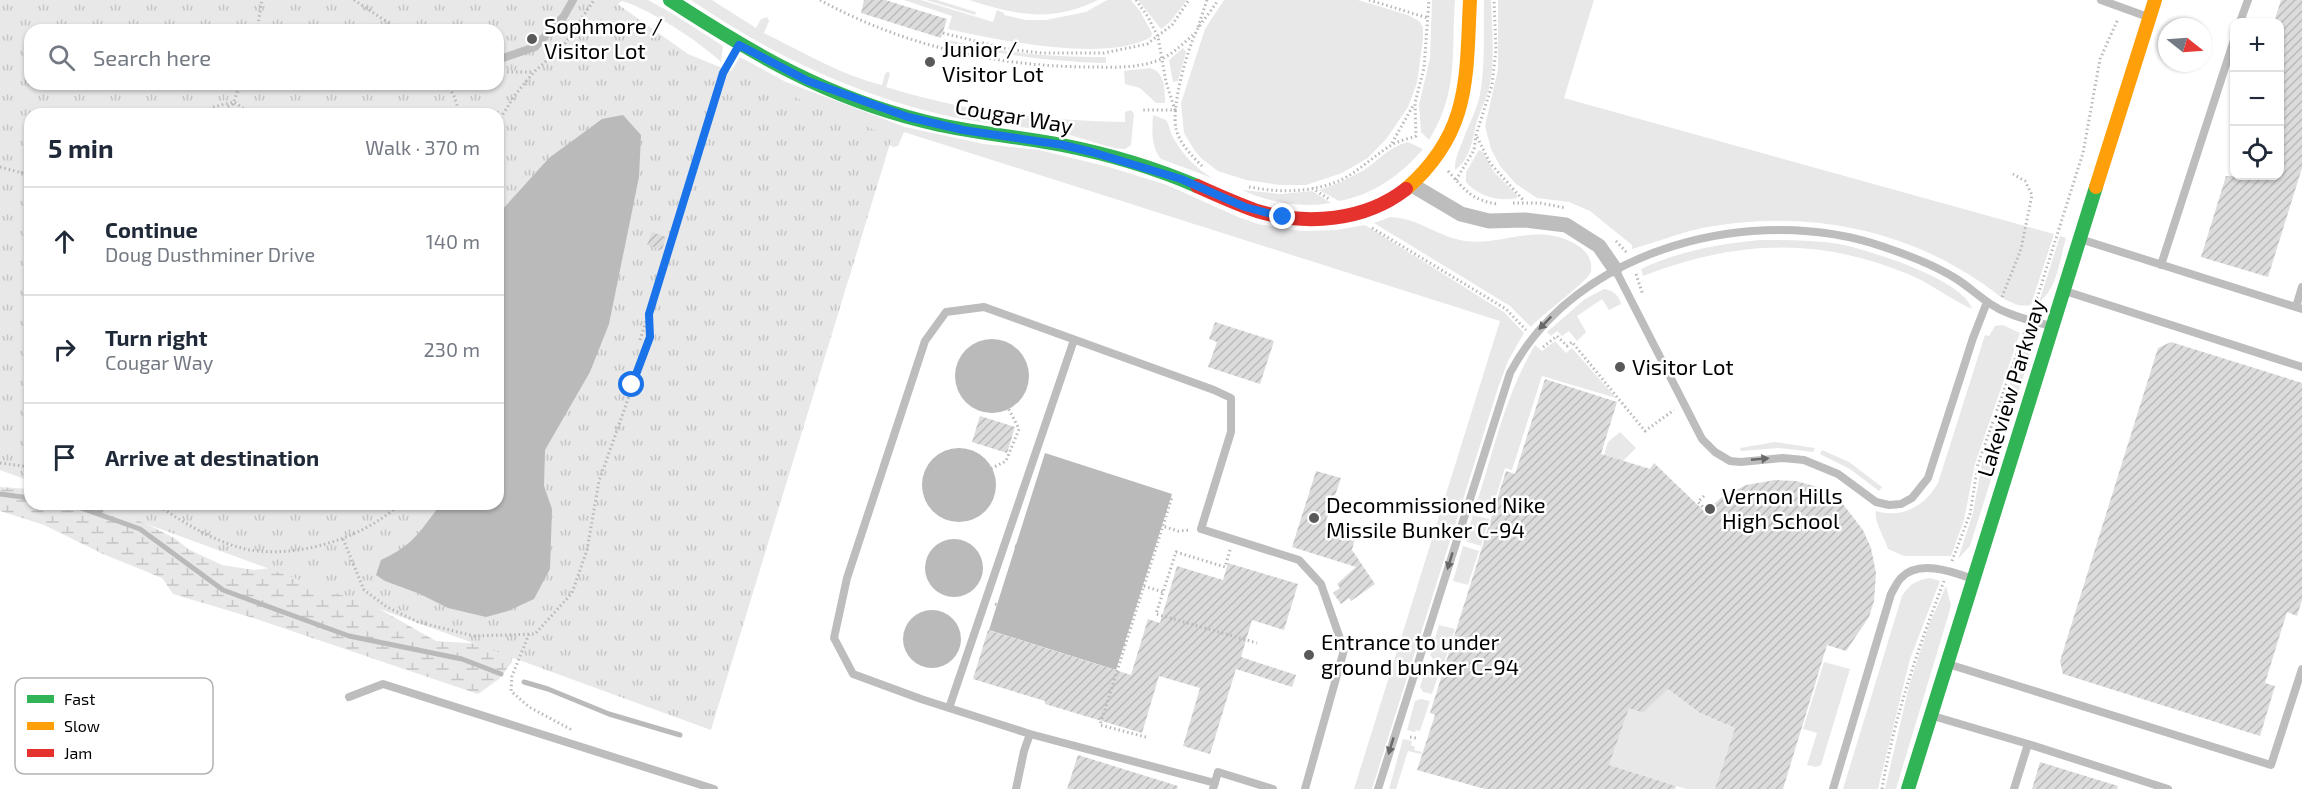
<!DOCTYPE html>
<meta charset="utf-8">
<style>
:root{--surface:#fff;--page:#f6f6f7;--text:#1f2937;--muted:#747a83;--line:#e0e1e3}
body{margin:0;font-family:"Exo 2",sans-serif;background:var(--page);color:var(--text)}
.controls{position:absolute;right:18px;top:18px;display:grid;overflow:hidden;border-radius:12px;box-shadow:0 2px 4px #0004}
.controls button{width:54px;height:54px;display:grid;place-items:center;padding:0;border:0;border-bottom:2px solid var(--line);background:var(--surface);color:var(--text);font:30px sans-serif}
.compass{position:absolute;left:2158px;top:18px;width:54px;height:54px;border-radius:50%;background:var(--surface);box-shadow:0 2px 4px #0004;rotate:107deg}
.stop{position:absolute;width:18px;height:18px;margin:-14px;border:4px solid #1a73e8;border-radius:50%;background:#fff}
.stop.end{background:#1a73e8;border-color:#fff;box-shadow:0 2px 6px #0008}
.list{margin:0;padding:0;list-style:none}
h2{display:flex;justify-content:space-between;align-items:center;height:78px;margin:0;padding:0 24px;font-size:26px}
h2 small{font-size:20px;font-weight:400;color:var(--muted)}
.list li{display:grid;grid-template-columns:39px 1fr auto;gap:18px;align-items:center;box-sizing:border-box;height:108px;padding:0 24px;border-top:2px solid var(--line)}
.list b{display:block;font-size:22px;white-space:nowrap}
.list p{margin:0;font-size:20px;white-space:nowrap;color:var(--muted)}
.list em{font-size:20px;font-style:normal;color:var(--muted)}
.icon{flex:none;width:33px;height:33px;fill:none;stroke:currentColor;stroke-width:2;stroke-linecap:round;stroke-linejoin:round}
.map{position:relative;flex:none;width:2302px;height:789px;overflow:hidden}
.search{position:absolute;background:var(--surface);box-shadow:0 2px 4px #0004;left:24px;top:24px;width:480px;height:66px;display:flex;align-items:center;gap:15px;box-sizing:border-box;padding:0 21px;border-radius:18px;color:var(--muted);font-size:22px}
.panel{position:absolute;background:var(--surface);box-shadow:0 2px 4px #0004;left:24px;top:108px;width:480px;height:402px;border-radius:18px}
.map>svg:first-child{display:block}
</style>
<div class="map">
<svg width="2302" height="789" viewBox="0 0 2302 789">
<defs>
<pattern id="wetland-marsh" width="20" height="14" patternUnits="userSpaceOnUse" patternTransform="scale(1.5)"><rect width="20" height="14" fill="#e8e8e8"/><path d="M1 5h8M5 5V1M11 12h8M15 12V8" fill="none" stroke="#c5c5c5"/></pattern>
<pattern id="park-tufts" width="24" height="20" patternUnits="userSpaceOnUse" patternTransform="scale(1.5)"><rect width="24" height="20" fill="#e8e8e8"/><path d="M3 7l-1-3M5 7V3M7 7l1-3M15 17l-1-3M17 17v-4M19 17l1-3" fill="none" stroke="#c5c5c5"/></pattern>
<pattern id="building-hatch" width="6" height="6" patternUnits="userSpaceOnUse" patternTransform="scale(1.5)"><rect width="6" height="6" fill="#dcdcdc"/><path d="M-1 1l2-2M0 6l6-6M5 7l2-2" fill="none" stroke="#bbb"/></pattern>
</defs>
<rect width="100%" height="100%" fill="#fff"/>
<!-- grass -->
<path fill="#e8e8e8" d="M602 0H648L675 15 723 46 721 62C700 42 650 9 622 1L613 7Z
M691 0H712L756 28 761 19 767 17 769 21 764 33C801 51 841 75 882 85L885 74 888 71 890 74 886 87C966 112 1042 120 1125 122V112L1131 110 1134 114 1131 145C1128 147 1127 149 1123 149 1111 149 1080 137 1065 134 1023 126 981 124 939 114 849 92 767 52 691 0Z
M904 0H921L993 22 997 10 1004 13V15L1026 20H1046L1086 12 1107 0H1131L1140 11 1152 33 1151 37C1107 63 997 40 948 29L952 16Z
M926 0H937L976 12 975 15Z
M969 0H1098C1052 23 1016 15 969 0Z
M1138 0H1187L1170 22 1161 29Z
M1224 0H1358L1408 15 1419 21 1423 27V39L1417 83 1408 107 1387 138 1368 158 1342 173 1306 185H1280L1246 180 1218 171 1202 159 1195 151 1184 133 1181 103 1205 29Z
M1432 0H1455C1451 54 1459 91 1429 140L1421 132 1419 105 1430 58Z
M1484 0H1491C1492 28 1495 57 1490 84 1487 98 1480 111 1476 124 1473 140 1469 161 1455 170 1453 156 1474 118 1479 99 1486 67 1483 32 1484 0Z
M1498 0H1594L1564 98 2054 234 2031 305C2024 306 2019 306 2013 303 2002 299 1992 290 1982 283 1966 272 1948 262 1931 254 1857 220 1777 213 1698 229 1676 234 1654 243 1632 249V245L1590 211 1569 202 1537 198 1516 184 1500 166 1491 149 1485 126 1498 69Z
M944 39C1002 53 1047 57 1106 57V63C1050 62 997 54 943 42Z
M1183 48 1186 52 1178 81 1173 82 1169 60Z
M740 57 786 82 905 127 984 144 1039 150 1109 167 1167 185 1238 217 1258 224 1302 231 1336 230 1365 225 1504 312 1524 333 1508 361 1498 388 1372 789H1354L1500 321 904 132 898 146 893 147 882 139 729 74Z
M1150 68C1165 72 1165 89 1165 103H1156L1140 88 1125 84 1124 71Z
M1153 115 1166 120C1170 126 1170 133 1174 139 1183 155 1196 168 1212 178L1161 159C1151 147 1152 131 1153 115Z
M1408 142 1423 149C1401 175 1373 195 1339 201L1319 190C1335 185 1350 178 1364 170 1379 160 1390 146 1408 142Z
M1479 150 1483 152 1494 172 1517 195V198C1498 202 1478 196 1466 182V172Z
M1242 190 1281 194 1312 191 1331 203C1301 208 1270 203 1242 190Z
M1390 217C1419 218 1438 237 1465 241 1506 246 1538 221 1577 245 1586 250 1593 260 1591 271 1590 280 1541 315 1531 327L1510 306 1374 223Z
M2060 236 2066 238C2060 258 2057 290 2039 302Z
M1760 240C1786 240 1813 240 1839 244 1869 250 1963 279 1972 309 1950 299 1930 283 1908 274 1816 236 1734 241 1643 276L1641 269C1679 251 1719 244 1760 240Z
M1604 289C1612 290 1619 295 1621 304L1609 310 1602 299 1577 316 1586 332 1577 341 1569 331 1562 336 1557 331 1551 336 1547 332 1585 299Z
M2003 325 2020 333 1975 464 1964 520 1951 556H1904L1888 549C1885 538 1873 520 1876 511 1902 519 1925 506 1938 483L1985 335 1989 336 1995 326Z
M2027 335 2031 348 2027 365 1970 546 1958 559 1973 513 1982 463Z
M1555 341 1566 353 1572 348 1616 398 1542 376 1512 470 1505 468 1491 513 1475 508C1493 454 1505 395 1535 345L1542 351Z
M1620 432 1636 448 1620 464 1603 458 1608 442Z
M1775 442 1815 448 1813 452 1779 448 1741 451 1740 448Z
M1822 450 1849 462 1882 487 1879 491 1850 469 1820 454Z
M1473 515 1489 519 1481 546 1465 541Z
M1463 546 1479 551 1468 585 1453 581Z
M1930 578 1940 581 1910 659 1878 789H1843L1902 596C1910 584 1916 580 1930 578Z
M1946 586 1951 605 1949 613 1896 789H1885L1909 686 1929 625Z
M1439 625 1455 629 1444 663 1433 659 1430 655Z
M1824 662 1850 669 1821 765 1816 767 1807 765 1817 733 1803 729Z
M1432 664 1441 667 1432 694 1423 692 1420 687 1426 667Z
M1668 689 1700 713 1735 728 1715 789H1686L1609 765 1629 708 1643 713Z
M1421 699 1430 701 1420 731 1416 730 1415 732 1407 730 1415 701Z
M1403 739 1412 741 1411 745 1415 747 1414 750 1422 752 1421 754 1408 751 1396 789H1389Z"/>
<!-- wetland -->
<path fill="url(#wetland-marsh)" d="M0 487 30 489V504H92L145 523 176 539 188 549 222 565 254 570 287 566 360 598 436 641 513 646 512 662 499 679 478 694 250 617 173 594 162 578 103 554 44 525 0 511Z"/>
<!-- park -->
<path fill="url(#park-tufts)" fill-rule="evenodd" d="M0 0H612L688 54 892 137 711 730 92 504H498V114H30V481L0 470ZM30 30H498V84H30Z"/>
<!-- water -->
<path fill="#bababa" d="M623 115 641 135 639 177 609 324 590 372 545 450 544 486 552 509 550 569 534 599 508 611 486 617 448 608 420 594 385 581 376 575 381 560C415 544 419 532 441 504H498V221L502 210 549 158 602 119Z
M955 376a37 37 0 1 1 74 0a37 37 0 1 1-74 0Z
M922 485a37 37 0 1 1 74 0a37 37 0 1 1-74 0Z
M1045 453 1172 494 1116 670 989 630Z
M925 568a29 29 0 1 1 58 0a29 29 0 1 1-58 0Z
M903 639a29 29 0 1 1 58 0a29 29 0 1 1-58 0Z"/>
<g fill="none" stroke-linecap="round" stroke-linejoin="round">
<!-- stream -->
<path stroke="#bababa" stroke-width="5" d="M0 494 30 498
M70 504 140 529 223 590 349 636 462 659 501 674
M99 513 103 504
M524 682 548 689 609 714 680 735"/>
</g>
<!-- building -->
<path fill="url(#building-hatch)" d="M864 0H885L947 19 941 38 861 13Z
M2281 0H2302V168L2268 277 2201 257 2226 176H2280V22H2274Z
M652 232 666 237 662 250 647 245Z
M1215 322 1274 341 1260 384 1208 367 1217 342 1209 339Z
M2171 342 2302 383V600L2297 616 2287 612 2265 683 2275 686 2260 736 2063 674 2060 661 2158 348Z
M1545 379 1617 402 1601 454 1650 469 1654 463 1705 512 1722 497 1746 485 1775 480 1796 481 1818 487 1842 503 1863 530 1871 548 1876 573 1874 601 1869 617 1846 651 1827 645 1783 789H1715L1735 728 1700 713 1668 689 1643 713 1629 708 1609 765 1676 786 1675 789H1485L1417 770 1435 715 1430 713 1506 471 1515 474Z
M980 416 1015 427 1007 453 972 442Z
M1316 471 1341 478 1326 521 1357 530 1352 550 1375 584 1351 601 1349 598 1341 604 1333 593 1340 588 1337 584 1356 567 1292 547Z
M1228 563 1298 584 1284 630 1252 620 1241 657 1296 675 1292 687 1236 669 1210 754 1183 746 1200 688 1159 676 1142 733 1045 704V701L973 679 988 630 1131 675 1148 619 1160 623 1177 566 1223 580Z
M1078 755 1178 786 1177 789H1067Z
M2040 762 2118 786 2117 789H2032Z"/>
<g fill="none" stroke-linecap="round" stroke-linejoin="round">
<!-- path -->
<path stroke="#b8b8b8" stroke-width="3" stroke-dasharray="1.5 3" stroke-linecap="butt" d="M354 0 399 30
M820 0C902 45 993 66 1087 67 1112 67 1136 69 1159 60 1172 55 1185 42 1195 33
M1136 0 1148 17 1158 37 1166 82 1175 110H1143
M1369 0 1428 18
M1198 27 1207 0
M257 30 262 0
M943 33 1007 49 1042 53H1104L1147 44 1172 25 1189 0
M498 72H534
M447 84 454 96 460 114
M213 107 234 102 250 113
M223 114 227 107 233 104
M236 114 233 104 240 84
M498 122 515 95 534 72 564 45 594 0
M1477 137 1490 163 1524 201
M1392 143 1414 104
M1202 166C1192 156 1180 144 1176 129 1171 107 1187 50 1197 30 1203 20 1212 10 1218 0
M0 167 30 175
M1448 171C1464 189 1472 201 1498 204
M1456 180 1474 150 1476 135 1492 85 1496 49 1494 0
M1249 187C1281 193 1315 193 1345 178 1361 169 1374 156 1390 146 1397 141 1408 139 1416 136L1415 103 1424 68 1429 0
M1312 188 1329 199
M1513 203H1540L1566 208
M1372 228 1506 309 1526 330
M1616 241 1628 254
M1636 274 1643 295
M2002 297 2021 249 2032 195 2025 181 2013 174
M2033 311 2083 153 2100 59 2118 19
M640 340 648 315
M1543 347 1557 336 1567 346 1572 342 1645 431 1674 410
M0 463 30 467
M959 485 1006 461 1019 429 991 375
M1036 486 1178 531 1190 530
M1704 496 1698 502 1707 511
M156 504C182 522 218 544 250 550 300 558 363 538 400 504
M343 539 364 590 387 607 418 622 474 636 535 634 572 593 587 550 599 481 650 337 649 314 723 73 731 60
M1015 546 1163 592
M1230 550 1225 567 1176 552 1156 614 1257 643
M1952 561 1970 514 1978 464 2025 331
M953 566 983 575
M995 604 1125 645
M529 634 512 676 511 691 529 707 572 730
M931 638 959 646
M1146 737 1100 725 1172 497
M1410 737 1416 738
M1882 789C1894 717 1918 649 1944 581"/>
<!-- lane -->
<path stroke="#bdbdbd" stroke-width="8" d="M2101 0 2148 17
M2240 22 2248 0
M498 56 503 58 535 47 564 16 573 0
M2080 239 2302 309
M2161 265 2234 40
M1615 269 1702 439 1715 452 1730 461 1741 462 1783 458 1804 460 1838 474 1876 502 1889 505 1901 504 1912 498 1928 478 1973 338 1987 302
M2065 291 2302 367
M2296 307 2302 287
M1948 664 2271 765 2302 669
M349 697 383 684 714 789
M949 708 1074 340
M1933 716 2028 744 2014 789
M2028 744 2168 789
M1215 783 1030 734 921 699 853 674 834 638 847 578 925 341 946 312 984 307 1214 390 1231 398V432L1201 529 1299 560 1321 584 1344 650 1305 789
M1016 789 1024 751 1030 734
M1213 789 1218 772 1273 789
M1378 789 1510 373C1576 247 1756 202 1884 247 1908 255 1934 265 1955 278 1973 289 1988 306 2008 313 2022 319 2037 322 2051 326
M1833 789 1891 594C1894 589 1897 582 1901 578 1919 559 1953 572 1973 579"/>
<!-- street -->
<path stroke="#bdbdbd" stroke-width="15" d="M1412 185 1461 214 1489 221 1525 220 1566 225 1599 246 1615 269"/>
<!-- fast -->
<path stroke="#30b455" stroke-width="14" d="M670 0C753 54 826 97 923 121 969 133 1016 136 1062 145 1108 154 1155 168 1197 186
M1908 789 2096 187"/>
<!-- slow -->
<path stroke="#ff9f0a" stroke-width="14" d="M2096 187 2155 0
M1406 189C1471 132 1466 78 1470 0"/>
<!-- jam -->
<path stroke="#e5322d" stroke-width="14" d="M1197 186C1217 195 1237 204 1257 211 1307 226 1365 221 1406 189"/>
</g>
<!-- one-way arrows -->
<defs><path id="oneway-solid" d="M-6-.8H1V-3.2L6.5 0L1 3.2V.8H-6Z" transform="scale(1.5)"/></defs>
<g fill="#686868">
<use href="#oneway-solid" transform="translate(1545 323) rotate(134)"/>
<use href="#oneway-solid" transform="translate(1760 459) rotate(-5)"/>
<use href="#oneway-solid" transform="translate(1450 561) rotate(107)"/>
<use href="#oneway-solid" transform="translate(1391 746) rotate(107)"/>
</g>
<g fill="none" stroke-linecap="round" stroke-linejoin="round">
<!-- route -->
<path stroke="#1a73e8" stroke-width="8" d="M632 385 650 337 649 314 723 73 739 45 808 81 908 117 963 130 1063 145 1092 152 1181 179 1245 207 1283 217"/>
</g>
<!-- markers -->
<g fill="#595959" stroke="#fff" stroke-width="2">
<circle cx="532" cy="39" r="6"/>
<circle cx="930" cy="62" r="6"/>
<circle cx="1620" cy="367" r="6"/>
<circle cx="1710" cy="509" r="6"/>
<circle cx="1314" cy="518" r="6"/>
<circle cx="1309" cy="655" r="6"/>
</g>
<g text-anchor="middle" stroke-width="5" stroke-linejoin="round" paint-order="stroke">
<!-- poi labels -->
<g font-size="22" fill="#000" stroke="#fff" text-anchor="start">
<text x="544" y="34">Sophmore /<tspan x="544" dy="25">Visitor Lot</tspan></text>
<text x="942" y="57">Junior /<tspan x="942" dy="25">Visitor Lot</tspan></text>
<text x="1632" y="375">Visitor Lot</text>
<text x="1722" y="504">Vernon Hills<tspan x="1722" dy="25">High School</tspan></text>
<text x="1326" y="513">Decommissioned Nike<tspan x="1326" dy="25">Missile Bunker C-94</tspan></text>
<text x="1321" y="650">Entrance to under<tspan x="1321" dy="25">ground bunker C-94</tspan></text>
</g>
<!-- street labels -->
<g font-size="22" fill="#000" stroke="#fff">
<text transform="translate(1014 116) rotate(10)" y="8">Cougar Way</text>
<text transform="translate(2011 388) rotate(-73)" y="8">Lakeview Parkway</text>
</g>
</g>
<!-- legend -->
<rect x="15" y="678" width="198" height="96" rx="9" fill="#fff" stroke="#b2b2b2" stroke-width="1.5"/>
<rect x="27" y="695" width="27" height="8" fill="#30b455"/>
<rect x="27" y="722" width="27" height="8" fill="#ff9f0a"/>
<rect x="27" y="749" width="27" height="8" fill="#e5322d"/>
<g font-size="16" fill="#000">
<text x="64" y="705">Fast</text>
<text x="64" y="732">Slow</text>
<text x="64" y="759">Jam</text>
</g>
</svg>
<div class="controls">
<button>+</button>
<button>−</button>
<button><svg class="icon" aria-label="locate" viewBox="0 0 24 24"><circle cx="12" cy="12" r="6"/><path d="M12 2v4M12 18v4M2 12h4M18 12h4"/></svg></button>
</div>
<svg class="compass" viewBox="-18 -18 36 36"><path d="M0-13l5 13h-10z" fill="#e53935"/><path d="M0 13l5-13h-10z" fill="#747a83"/></svg>
<div class="stop" style="left:632px;top:385px"></div>
<div class="stop end" style="left:1283px;top:217px"></div>
<div class="search"><svg class="icon" aria-label="search" viewBox="0 0 24 24"><circle cx="10" cy="10" r="6"/><path d="M15 15l6 6"/></svg>Search here</div>
<section class="panel">
<h2>5 min<small>Walk · 370 m</small></h2>
<ul class="list">
<li><svg class="icon" aria-label="ahead" viewBox="0 0 24 24"><path d="M12 20V5M6 11l6-6 6 6"/></svg><div><b>Continue</b><p>Doug Dusthminer Drive</p></div><em>140 m</em></li>
<li><svg class="icon" aria-label="right" viewBox="0 0 24 24"><path d="M7 20v-9h11M14 6l5 5-5 5"/></svg><div><b>Turn right</b><p>Cougar Way</p></div><em>230 m</em></li>
<li><svg class="icon" aria-label="arrive" viewBox="0 0 24 24"><path d="M6 21V4h12l-3 4 3 4H6"/></svg><div><b>Arrive at destination</b></div></li>
</ul>
</section>
</div>
